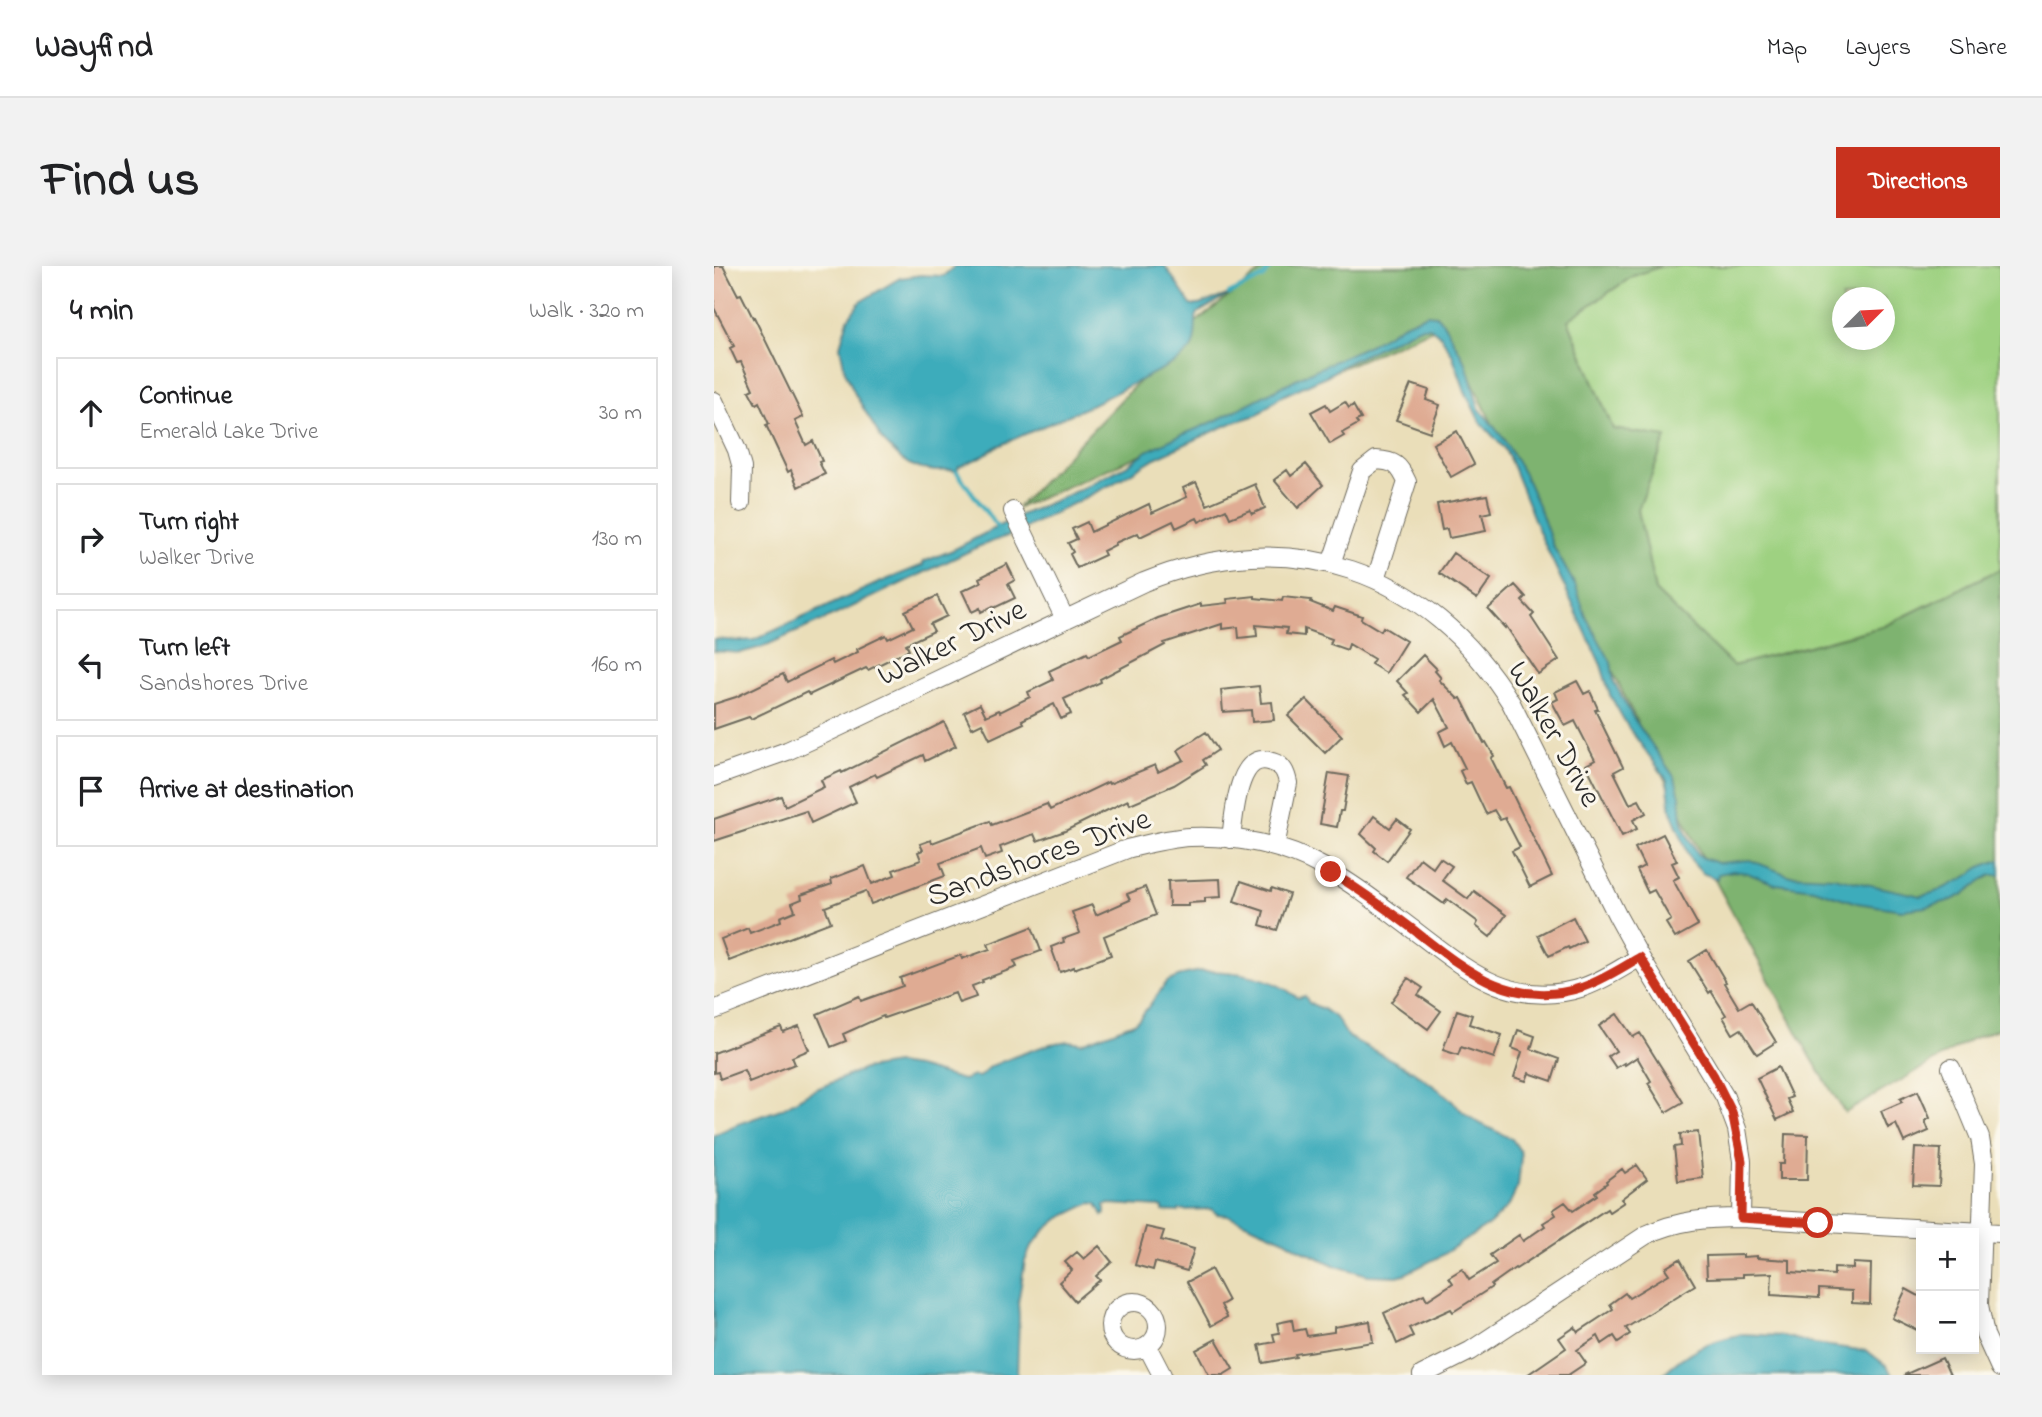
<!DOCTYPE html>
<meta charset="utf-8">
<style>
:root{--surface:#fff;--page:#f2f2f2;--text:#202124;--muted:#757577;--line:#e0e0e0;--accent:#c8321e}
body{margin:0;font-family:"Indie Flower",sans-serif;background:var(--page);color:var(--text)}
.controls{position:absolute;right:21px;bottom:21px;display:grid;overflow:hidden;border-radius:0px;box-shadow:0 4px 18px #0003}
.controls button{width:63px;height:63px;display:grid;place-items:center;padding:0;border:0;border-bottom:2px solid var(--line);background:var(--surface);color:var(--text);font:35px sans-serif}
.compass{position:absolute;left:1118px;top:21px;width:63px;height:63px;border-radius:50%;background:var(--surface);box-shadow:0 4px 18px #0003;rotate:66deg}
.stop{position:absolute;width:21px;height:21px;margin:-16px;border:5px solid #c8321e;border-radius:50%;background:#fff}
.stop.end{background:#c8321e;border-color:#fff;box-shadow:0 2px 7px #0008}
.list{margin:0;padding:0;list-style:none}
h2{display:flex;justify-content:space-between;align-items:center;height:91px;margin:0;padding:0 28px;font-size:30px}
h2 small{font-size:23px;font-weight:400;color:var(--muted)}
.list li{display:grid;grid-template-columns:46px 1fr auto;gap:21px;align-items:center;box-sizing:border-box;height:112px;margin:0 14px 14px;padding:0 14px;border:2px solid var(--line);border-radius:0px}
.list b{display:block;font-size:26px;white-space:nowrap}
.list p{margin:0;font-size:23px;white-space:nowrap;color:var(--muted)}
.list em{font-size:23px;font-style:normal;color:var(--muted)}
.icon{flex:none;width:38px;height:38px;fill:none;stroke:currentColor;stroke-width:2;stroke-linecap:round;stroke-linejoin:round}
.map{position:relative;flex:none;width:1286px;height:1109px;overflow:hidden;border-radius:0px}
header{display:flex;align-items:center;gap:42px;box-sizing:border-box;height:98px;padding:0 35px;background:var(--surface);border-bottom:2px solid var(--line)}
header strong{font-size:33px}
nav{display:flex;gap:38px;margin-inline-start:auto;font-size:24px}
.intro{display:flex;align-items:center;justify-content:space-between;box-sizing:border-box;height:168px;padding:0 42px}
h1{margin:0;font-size:49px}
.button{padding:18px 32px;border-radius:0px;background:var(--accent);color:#fff;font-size:24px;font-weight:700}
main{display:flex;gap:42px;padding:0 42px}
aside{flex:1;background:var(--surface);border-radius:0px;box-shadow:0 4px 18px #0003}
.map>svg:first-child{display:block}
</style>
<header>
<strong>Wayfind</strong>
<nav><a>Map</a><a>Layers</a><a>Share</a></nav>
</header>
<div class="intro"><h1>Find us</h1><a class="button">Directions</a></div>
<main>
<aside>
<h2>4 min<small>Walk · 320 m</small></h2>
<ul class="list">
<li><svg class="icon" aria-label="ahead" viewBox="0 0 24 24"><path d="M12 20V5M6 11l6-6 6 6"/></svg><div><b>Continue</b><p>Emerald Lake Drive</p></div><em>30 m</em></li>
<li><svg class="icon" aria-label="right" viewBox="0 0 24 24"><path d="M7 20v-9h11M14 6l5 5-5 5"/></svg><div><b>Turn right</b><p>Walker Drive</p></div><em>130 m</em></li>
<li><svg class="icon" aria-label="left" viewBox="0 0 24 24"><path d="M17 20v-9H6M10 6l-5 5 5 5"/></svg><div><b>Turn left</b><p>Sandshores Drive</p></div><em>160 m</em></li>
<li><svg class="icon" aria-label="arrive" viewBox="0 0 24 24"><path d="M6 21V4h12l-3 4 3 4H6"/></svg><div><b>Arrive at destination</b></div></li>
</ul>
</aside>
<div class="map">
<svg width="1286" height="1109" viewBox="0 0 1286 1109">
<rect width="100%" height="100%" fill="#fbf7ec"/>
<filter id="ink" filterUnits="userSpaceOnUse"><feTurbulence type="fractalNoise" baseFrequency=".0143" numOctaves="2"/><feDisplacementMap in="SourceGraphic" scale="14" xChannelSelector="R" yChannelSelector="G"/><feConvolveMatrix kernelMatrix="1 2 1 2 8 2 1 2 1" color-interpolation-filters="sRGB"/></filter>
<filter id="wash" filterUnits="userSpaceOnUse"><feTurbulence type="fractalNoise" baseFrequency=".00686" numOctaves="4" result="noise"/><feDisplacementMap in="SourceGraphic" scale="28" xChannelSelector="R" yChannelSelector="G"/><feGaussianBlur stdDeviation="1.57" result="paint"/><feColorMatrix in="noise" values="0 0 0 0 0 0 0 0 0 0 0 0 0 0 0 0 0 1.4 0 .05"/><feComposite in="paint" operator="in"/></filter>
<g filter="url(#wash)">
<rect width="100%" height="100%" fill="#eadeb9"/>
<!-- green -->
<path fill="#9ed181" stroke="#647e56" stroke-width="2" fill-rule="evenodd" d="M948 0H1286V303L1171 360 1019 400 941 325 924 244 952 171 899 163 854 54 919 10ZM1128 32H1170V74H1128Z"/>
<!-- forest -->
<path fill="#7eb36f" stroke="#546f4d" stroke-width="2" d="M554 0H948L919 10 854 54 899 163 952 171 924 244 941 325 1019 400 1171 360 1286 303V762L1258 773 1131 847 1095 788 989 592 730 58 303 242 482 56Z"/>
<!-- water -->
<path fill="#3dacbb" stroke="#346c73" stroke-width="2" d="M241 0H451L477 39H485L516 28 484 47 482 52C481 75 483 83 462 96L371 142 309 169 282 181 267 191 244 201 243 206 238 204 222 205 208 203 195 198 186 192 168 174 141 128 131 105 126 80 134 53 146 36 186 12 207 9 229 10Z
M713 48 722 49 730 58 752 97 765 142 789 172 811 210 827 246 838 278 862 321 872 351 897 396 900 416 918 450 961 512 966 530 968 553 973 568 984 588 989 592 1004 597 1036 594 1074 609 1119 611 1207 630 1222 626 1249 613 1269 600 1286 594V609H1278L1268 614 1250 628 1238 634 1212 641 1188 644 1143 637 1100 623 1061 618 1033 607 1019 605 1004 608 1003 613 988 607 977 595 957 545 953 514 914 461 896 429 887 399 826 268 795 191 790 182 766 156 751 125 738 88 726 69 716 61H706L635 96 614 109 566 131 543 149 520 156 441 192 398 218 299 268 266 280 123 348 48 381 26 387 0 385V373L26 375 40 374 162 318 209 299V296L241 283 304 250 354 229 414 199 433 185 456 174 501 155 582 113 657 78 688 59Z
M486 705C521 705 556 709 584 732L591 730 595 737 609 743 623 753 634 771 699 805 732 829 749 846 763 856 798 873 806 885 807 891 804 920 795 939 776 958 725 991 691 1008 683 1010 654 1009 622 1000 584 982 571 974 513 949 503 948 497 943 465 944 464 946 449 945V942L446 941 396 938 391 939V947L389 949 383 938 377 937 346 952 330 965 317 981 311 995 304 1037 305 1051 303 1109H0V869L24 858 67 843 98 825 150 803 182 798 203 801 249 814 260 810 265 811 277 800 302 790 336 778 354 775 368 777 420 757 425 753 453 716 468 709Z
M1029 1068 1069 1070 1101 1078 1153 1085 1173 1100 1178 1109H948C974 1084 994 1075 1029 1068Z"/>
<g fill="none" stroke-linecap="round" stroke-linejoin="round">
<!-- stream -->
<path stroke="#3dacbb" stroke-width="4.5" d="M515 28 550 11 557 0
M243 206 283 261"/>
</g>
<g id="blocks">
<!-- building -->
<path fill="#dfab93" d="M0 0H9L24 29 27 28 39 52 40 51 89 151 81 155 92 179 99 175 108 195 105 196 111 208 84 221 77 204 74 206 52 159 55 158 45 136 42 138 35 125 39 123 27 96 23 97 16 82 20 80 0 42Z
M697 118 715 124 712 134 726 139 716 166 682 154Z
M631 136 635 142 639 139 647 153 642 155 644 158 628 167 630 170 616 178 597 146 612 138 616 145Z
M743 165 760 198 737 211 719 178Z
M592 198 609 219 584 242 560 214 573 204 577 210Z
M482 216 493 239 541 218 551 242 538 248 536 244 516 252 512 243 485 256 483 252 462 262 459 255 426 271 424 267 401 277V279L389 285 391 289 363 302 356 288 359 286 354 277 363 273 358 263 373 256 377 266 435 238 438 247 473 231 469 222Z
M773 229 777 246 768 248 772 265 735 272 733 263 728 264 723 238Z
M739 287 777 313 763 333 725 307Z
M293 298 301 314 294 318 301 332 280 342 279 340 267 346 266 342 258 346 248 325 267 316 265 312Z
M801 319 812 331 808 335 820 348 817 351 845 394 824 408 792 360 791 362 774 343Z
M223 330 233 350 216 358 220 365 192 378 195 384 154 404 152 402 95 429 93 426 37 453 35 451 0 463V438L22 431 69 408 73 416 117 394 119 398 144 386 143 383 172 369 174 373 199 361 191 345Z
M541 330V332L568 335 569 331 597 334 596 336 619 345 621 341 648 350 647 353 667 365 669 361 692 375 672 407 657 398 660 393 635 378 633 384 616 378 618 373 590 363V370L572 368 573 362 542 359 543 370 525 372 524 361 508 363V358L450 377 451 379 386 413 387 416 350 433 357 448 347 453 340 438 308 454 310 457 276 473 268 457 258 462 250 446 266 438 272 450 285 444 286 446 316 431 314 426 339 414 335 405 373 387 375 390 408 374 406 370 444 352 487 338V340L514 337 513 333Z
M709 389 723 403 721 405 727 412 725 414 744 433 747 432 770 477 772 476 780 490 777 492 792 522 795 521 838 610 816 621 798 585 806 581 791 552 786 554 780 544 772 548 757 516 752 518 746 505 751 502 738 476 731 480 725 466 735 461 720 433 707 446 691 429 694 427 683 415Z
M863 415 870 428 876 425 884 443 881 444 909 501 900 506 916 538 925 534 932 547 919 554 923 563 908 570 872 499 881 494 861 455 851 460 838 436 844 433 841 426Z
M545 420 547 437 558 436 560 454 538 456 537 444 509 446 507 424Z
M592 433 628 470 611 487 574 450Z
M230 456 242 480 211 495 209 489 163 511 161 508 135 521 142 536 97 557 92 545 0 575V553L67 530 71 540 110 521 107 514 127 505 128 507Z
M492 466 504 484 489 494 492 499 460 519 416 538 414 534 351 565 323 575 320 568 286 581 288 587 271 593 267 582 226 597 231 610 157 638 152 625 111 641 117 656 15 695 7 673 34 662 36 667 67 655 66 651 81 645 78 637 88 633 87 629 118 618 117 613 151 600 158 618 181 609 179 604 207 594 204 586 209 584 206 578 217 574 218 577 276 555 278 559 333 538 336 544 394 516 395 518 441 499 444 506 470 494 464 484Z
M615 507 635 510 629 545H626L623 561 606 558Z
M660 550 676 562 683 553 696 563 673 595 660 585 662 582 647 568Z
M949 568 963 595 958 597 965 611 959 614 984 659 961 672 952 657 957 654 940 624 934 627 923 604 930 600 921 582Z
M706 592 719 602 726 592 738 600 728 614 754 633 760 625 792 649 776 671 762 660 764 656 733 633 730 638 692 611Z
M506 613 507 631 491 632V636L474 637V640H455L454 615Z
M527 615 557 625 558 622 575 628 563 664 546 659 550 645 520 635Z
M431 621 442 649 390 670 397 689 360 703V701L346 706 337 681 350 676 349 673 366 667 358 646 378 639 382 649 416 634 413 628Z
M859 651 871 675 855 683 854 681 835 690 824 669Z
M318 661 327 685 300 695 303 701 268 714 269 716 258 720 262 731 245 737 241 727 170 752 169 750 129 768 132 775 117 781 103 748 145 730 147 735 189 720 186 712 247 689 248 693 276 683 274 678Z
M993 684 1012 716 1010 717 1025 742 1037 735 1062 776 1043 788 1027 763 1019 768 1009 751 1012 749 997 725 995 727 975 695Z
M694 712 709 722 704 729 727 745 714 763 677 736Z
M743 744 758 749 755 758 788 769 780 792 747 781 744 789 729 784Z
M903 748 919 771 926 767 969 836 952 846 934 817 937 815 923 791 911 799 910 797 902 802 894 790 902 785 885 760Z
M85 760 95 784 78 791 81 798 35 816 30 804 6 813 4 806 0 807V787L67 761 69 766Z
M804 764 821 770 817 783 845 793 838 815 815 807 812 815 800 811 808 786 798 782Z
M1064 801 1078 831 1073 833 1079 846 1063 854 1043 812Z
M1204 825 1216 852 1211 855 1215 865 1190 876 1182 858 1174 862 1167 845 1188 836 1186 833Z
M984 866 989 912 964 915 960 881 967 880 966 868Z
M1071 868 1094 869 1093 914H1065V898H1070Z
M1201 882 1227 883 1225 920 1199 919Z
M923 899 933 913 907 933 910 936 895 946 893 943 802 1003 801 1002 777 1019 778 1021 739 1046 737 1043 695 1062 699 1070 683 1078 670 1047 710 1028 713 1034 739 1017 735 1011 748 1003 755 1014 782 997 776 989 805 969 809 975 831 960 829 957 842 949 839 944 851 936 859 945 883 929 881 926 893 917 892 915 908 903 911 907Z
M432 961 450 965 447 974 480 983 473 1005 441 996 439 1004 421 999Z
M385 980 398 996 382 1010 386 1014 361 1035 345 1016 358 1004 351 996 363 986 370 993Z
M1029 989V991L1043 990V992L1076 994V1006L1120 1009V1002L1139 1003V997L1157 998 1156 1038 1138 1037V1025L1105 1023V1032L1057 1029 1058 1007 1029 1008V1011L993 1012 992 990Z
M966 993 981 1019 912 1062 916 1068 904 1076 900 1070 888 1078 884 1070 863 1084 872 1097 854 1109H813L852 1082 845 1072 861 1061 864 1066 899 1043 896 1038 911 1027 915 1032 955 1008 951 1002Z
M497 1003 514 1035 507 1039 513 1051 497 1060 473 1016Z
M1192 1023 1207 1031V1066L1178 1052Z
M578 1054 580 1065 591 1063 593 1070 620 1066V1061L656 1055 659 1076 581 1088 582 1091 549 1097 545 1079 561 1076 559 1068 565 1067 563 1057Z
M502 1073 519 1103 509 1109H495L482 1084Z
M1228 1092 1236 1109H1190Z"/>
</g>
</g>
<g filter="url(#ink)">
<use href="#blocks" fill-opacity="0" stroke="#6e6a5d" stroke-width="2"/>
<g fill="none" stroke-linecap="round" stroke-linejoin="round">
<!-- street casing -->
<g stroke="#6e6a5d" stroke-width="20">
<path id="street" d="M0 135 23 184 28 202 27 237
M299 245 351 353
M617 298 648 205 662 194C680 195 685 198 693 216L662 313
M0 511 73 485 108 469 430 316C576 256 715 304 797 437L904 651 926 691 1011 831 1023 863 1028 895 1027 952
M517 573C520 552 523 482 558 496 569 499 572 507 574 517L561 581
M0 744 413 583C433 578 454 572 476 571 521 569 570 579 609 601 640 618 669 641 697 662 750 702 797 745 870 721 890 714 908 702 926 691
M1237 802 1266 872 1270 898 1265 1039 1271 1069 1286 1102
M396 1060a24 24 0 1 1 48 0a24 24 0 1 1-48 0Z
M433 1080 448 1109
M708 1109 756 1085 932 969C964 954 993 952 1027 952L1286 967"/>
</g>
<!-- street -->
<use href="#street" stroke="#fff" stroke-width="18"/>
</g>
</g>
<g fill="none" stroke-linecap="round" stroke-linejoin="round" filter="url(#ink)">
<!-- route -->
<path stroke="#c8321e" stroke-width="9" d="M617 606C644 623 670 641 696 661 749 702 797 745 869 721 889 714 908 702 926 691L1000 810 1018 846 1028 895 1027 952 1104 957"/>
</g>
<g text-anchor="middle" stroke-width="6" stroke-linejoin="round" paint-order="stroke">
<!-- street labels -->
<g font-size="32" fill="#2b2b2b" stroke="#fbf7ec">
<text transform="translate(237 375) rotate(-26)" y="11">Walker Drive</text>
<text transform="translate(842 467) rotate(61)" y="11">Walker Drive</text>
<text transform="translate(324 590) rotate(-20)" y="11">Sandshores Drive</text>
</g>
</g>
</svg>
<div class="controls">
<button>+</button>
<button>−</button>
</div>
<svg class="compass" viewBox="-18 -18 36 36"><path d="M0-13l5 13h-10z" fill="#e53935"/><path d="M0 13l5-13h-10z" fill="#757577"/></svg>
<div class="stop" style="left:1104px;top:957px"></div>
<div class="stop end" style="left:617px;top:606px"></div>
</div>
</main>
